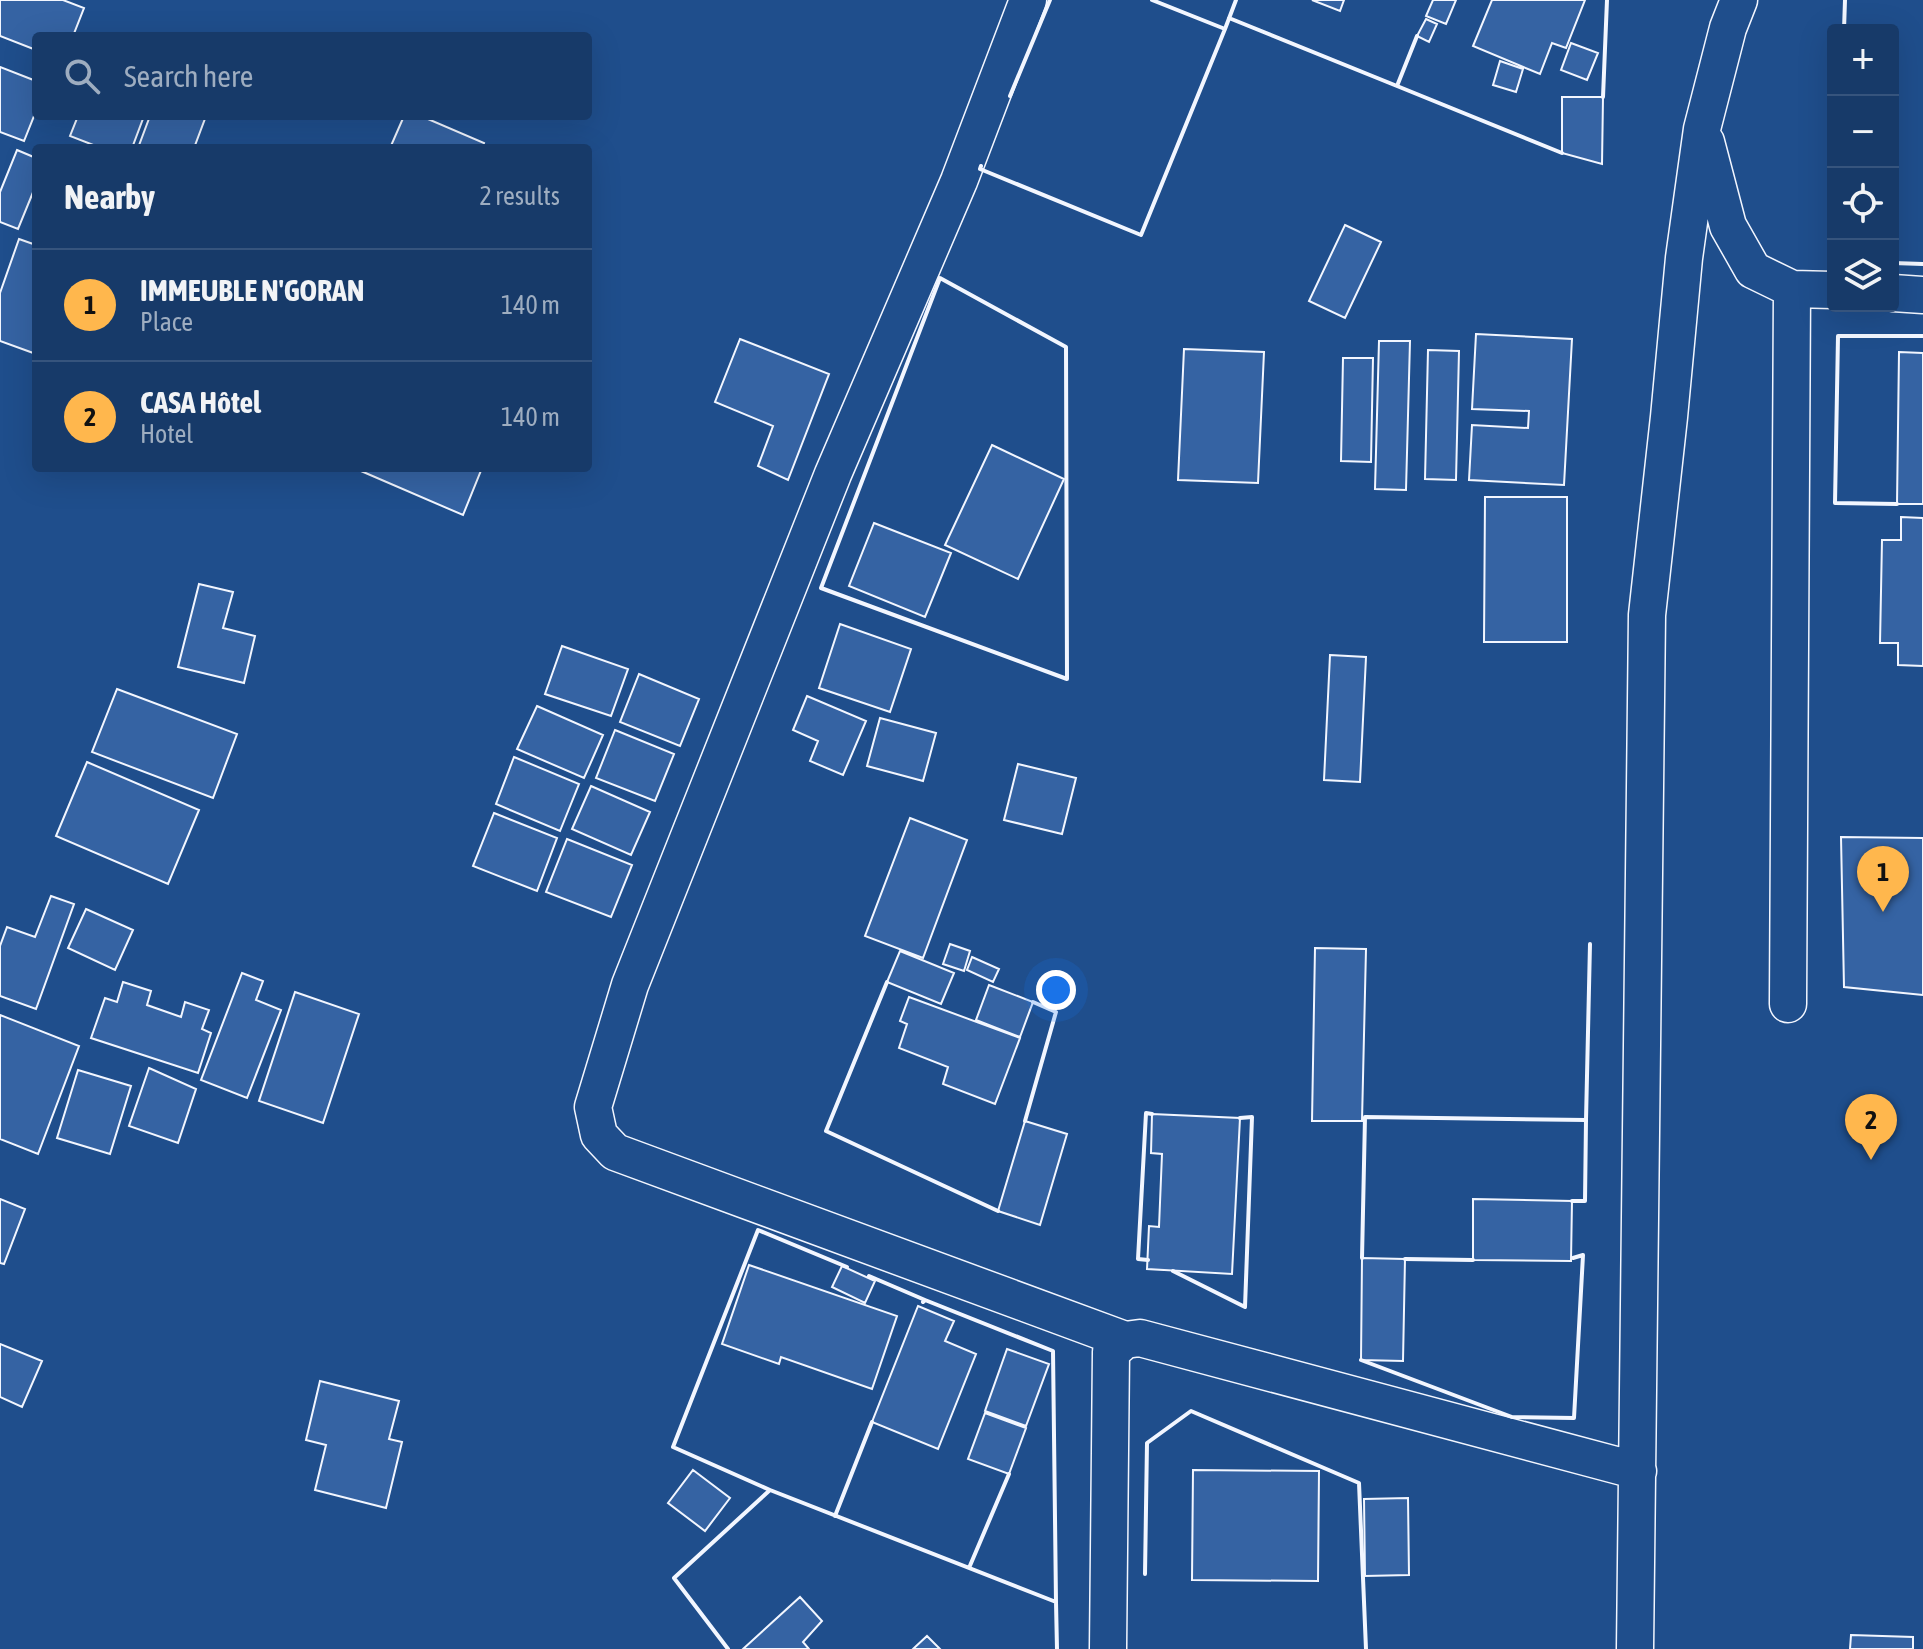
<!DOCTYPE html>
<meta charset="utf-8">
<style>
:root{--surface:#173a69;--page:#244571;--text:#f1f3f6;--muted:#9eadc0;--line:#36547d;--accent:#ffb74d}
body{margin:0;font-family:"Asap Condensed",sans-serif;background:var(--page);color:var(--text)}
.controls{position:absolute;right:24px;top:24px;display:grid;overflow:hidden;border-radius:8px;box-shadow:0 8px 32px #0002}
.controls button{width:72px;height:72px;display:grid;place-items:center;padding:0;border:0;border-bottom:2px solid var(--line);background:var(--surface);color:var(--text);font:40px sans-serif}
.you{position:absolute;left:1056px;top:990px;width:28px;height:28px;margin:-20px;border:6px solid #fff;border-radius:50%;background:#1a73e8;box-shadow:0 0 0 12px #1a73e833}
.badge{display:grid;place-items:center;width:52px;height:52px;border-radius:50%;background:var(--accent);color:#111;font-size:26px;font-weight:700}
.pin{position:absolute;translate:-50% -66px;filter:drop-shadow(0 2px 4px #0008)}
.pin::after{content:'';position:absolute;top:42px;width:28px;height:24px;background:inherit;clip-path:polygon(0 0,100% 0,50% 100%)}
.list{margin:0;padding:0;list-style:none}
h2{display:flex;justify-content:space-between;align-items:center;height:104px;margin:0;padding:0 32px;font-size:34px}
h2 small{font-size:26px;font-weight:400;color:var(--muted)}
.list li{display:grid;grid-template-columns:52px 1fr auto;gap:24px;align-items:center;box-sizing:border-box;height:112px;padding:0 32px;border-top:2px solid var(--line)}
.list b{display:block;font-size:30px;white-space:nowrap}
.list p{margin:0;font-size:26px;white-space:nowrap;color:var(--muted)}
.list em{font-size:26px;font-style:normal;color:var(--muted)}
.icon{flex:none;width:44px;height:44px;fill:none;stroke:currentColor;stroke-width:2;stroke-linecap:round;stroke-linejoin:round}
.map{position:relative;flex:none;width:1923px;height:1649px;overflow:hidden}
.search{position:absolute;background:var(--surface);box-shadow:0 8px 32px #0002;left:32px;top:32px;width:560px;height:88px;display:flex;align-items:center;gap:20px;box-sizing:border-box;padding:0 28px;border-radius:8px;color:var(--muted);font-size:30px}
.panel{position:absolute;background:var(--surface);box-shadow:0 8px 32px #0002;left:32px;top:144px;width:560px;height:328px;border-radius:8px}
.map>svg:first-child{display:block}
</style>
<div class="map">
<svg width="1923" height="1649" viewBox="0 0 1923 1649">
<rect width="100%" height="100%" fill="#1f4e8c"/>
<!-- building -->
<path fill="#3563a3" stroke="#f2f6ff" stroke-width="2" d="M0 0H63L84 8 73 36H36V50L0 36Z
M1312 0H1344L1340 11Z
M1433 0H1456L1446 24 1426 16Z
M1492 0H1585L1566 48 1552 43 1540 74 1473 46Z
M1426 19 1437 24 1429 42 1417 36Z
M1571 43 1598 53 1587 80 1561 70Z
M1500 61 1523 69 1516 92 1493 85Z
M0 67 36 81V111L24 141 0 132Z
M1562 97H1603L1602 164 1562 153Z
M78 116H144L132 148H101L70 136Z
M150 116H206L194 148H138Z
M404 116H421L484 143 482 148H390Z
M17 150 36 158V185L18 229 0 222V192Z
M1345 225 1381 242 1345 318 1309 301Z
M19 239 36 245V354L0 341V293Z
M1476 334 1572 339 1564 485 1469 480 1472 425 1528 428 1529 411 1472 409Z
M740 339 829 374 788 480 758 466 773 426 715 402Z
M1379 341H1410L1406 490 1375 489Z
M1184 349 1264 352 1258 483 1178 480Z
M1428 350 1459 351 1456 480 1425 479Z
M1899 352 1923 353V504H1897Z
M1343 358H1373L1371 462 1341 461Z
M992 445 1064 479 1018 579 945 545Z
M354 468H482L463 515Z
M1485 497H1567V642H1484Z
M1901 517 1923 518V666L1898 665V643H1880L1882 540H1901Z
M874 523 951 553 925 617 849 586Z
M199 584 233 592 223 628 255 636 244 683 178 667Z
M840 624 911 649 890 712 819 688Z
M562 646 628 669 611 716 545 694Z
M1330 655 1366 657 1360 782 1324 780Z
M639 674 699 699 680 746 620 722Z
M117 689 237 734 213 798 92 752Z
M807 696 866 721 843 775 810 761 818 741 793 730Z
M537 706 603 735 584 778 517 749Z
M880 718 936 733 923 781 867 766Z
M615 730 674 754 655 801 596 778Z
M514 757 579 784 560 831 496 804Z
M87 762 199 810 168 884 56 836Z
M1018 764 1076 778 1062 834 1004 820Z
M591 786 650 812 631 855 572 829Z
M494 813 557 838 537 891 473 866Z
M910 818 967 840 923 958 865 936Z
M1841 837 1923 838V995L1844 987Z
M567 839 632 865 611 917 546 892Z
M51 896 74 904 36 1009 0 996V946L7 927 35 937Z
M86 909 133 930 115 970 68 948Z
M950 944 970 951 964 971 943 964Z
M1315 948 1366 949 1362 1121H1312Z
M900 951 954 973 941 1004 887 982Z
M972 957 999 969 993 982 967 970Z
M242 973 263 981 256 1000 281 1010 247 1098 201 1080Z
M123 982 151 991 147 1005 181 1017 185 1002 209 1010 202 1029 211 1033 198 1073 91 1038 105 998 117 1002Z
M989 985 1033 1002 1020 1037 976 1020Z
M295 992 359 1014 323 1123 259 1101Z
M909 997 1020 1038 995 1104 943 1084 948 1067 899 1048 907 1024 900 1021Z
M0 1015 79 1046 38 1154 0 1139Z
M149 1068 196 1089 178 1143 129 1126Z
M78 1070 131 1086 110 1154 57 1138Z
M1152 1114 1240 1118 1232 1274 1147 1269 1149 1226 1159 1227 1162 1154 1151 1153Z
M1025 1121 1067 1134 1040 1225 998 1211Z
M0 1199 25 1209 4 1264 0 1263Z
M1473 1199 1572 1201 1571 1261 1473 1260Z
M1362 1258 1405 1259 1403 1361 1361 1360Z
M749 1265 897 1316 872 1389 781 1357 779 1364 722 1344Z
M842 1266 875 1281 865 1303 832 1287Z
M918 1306 954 1321 945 1341 976 1354 938 1449 872 1422Z
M0 1344 42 1361 22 1407 0 1397Z
M1007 1349 1049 1364 1026 1426 985 1411Z
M320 1381 399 1401 389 1439 402 1442 386 1508 315 1490 326 1445 306 1440Z
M985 1413 1026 1428 1009 1474 968 1459Z
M693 1470 730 1498 705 1531 668 1503Z
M1193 1470 1319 1471 1318 1581 1192 1580Z
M1408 1498 1409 1575 1365 1576 1364 1499Z
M800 1597 822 1621 803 1642 809 1649H743Z
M1851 1635 1913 1637V1649H1850Z
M927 1636 940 1649H913Z"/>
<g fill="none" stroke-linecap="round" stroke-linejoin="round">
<!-- street casing -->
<g stroke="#f2f6ff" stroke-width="39">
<path id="street" d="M1028 0 959 181 833 474 630 985 593 1107 599 1135 615 1152 1125 1340
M1706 142 1728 226 1753 270 1792 289 1833 290
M1893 293 1923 295
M1788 1004 1792 289
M1108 1649 1111 1352 1125 1340 1140 1338 1638 1471
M1635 1649 1647 615 1669 417 1684 258 1702 129 1728 28 1739 0"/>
</g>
<!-- street -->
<use href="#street" stroke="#1f4e8c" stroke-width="36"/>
<!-- wall -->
<path stroke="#f2f6ff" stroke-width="4" d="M1152 0 1225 29 1236 0
M1229 18 1397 86 1417 36
M1844 30 1845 0
M1397 86 1562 153
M1010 96 1050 0
M1603 97 1607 0
M981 166 980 169 1141 235 1225 29
M1893 263 1923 264
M940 278 1066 347 1067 679 821 588Z
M1897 504 1835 503 1838 336H1923
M887 982 826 1131 998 1211
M1586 1120 1590 944
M1025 1121 1056 1012 1033 1002
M1362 1258 1365 1117 1586 1120 1585 1201H1572
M1405 1259 1473 1260
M1148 1260 1138 1259 1146 1113 1152 1114
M1173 1271 1245 1307 1252 1117 1240 1118
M869 1276 925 1300
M923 1302 925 1300 1053 1351 1056 1602
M1361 1360 1512 1417 1574 1418 1583 1255 1573 1258
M770 1490 673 1447 758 1230 847 1267
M835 1516 872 1422
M969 1568 1009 1474
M1145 1574 1147 1443 1191 1411 1359 1483 1366 1649
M728 1649 674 1578 770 1490 1056 1602 1057 1649"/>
</g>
</svg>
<div class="controls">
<button>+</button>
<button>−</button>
<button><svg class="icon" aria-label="locate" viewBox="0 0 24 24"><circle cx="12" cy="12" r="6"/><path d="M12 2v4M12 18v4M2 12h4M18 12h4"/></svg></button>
<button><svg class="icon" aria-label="layers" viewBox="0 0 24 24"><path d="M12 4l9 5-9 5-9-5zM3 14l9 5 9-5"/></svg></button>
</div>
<div class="you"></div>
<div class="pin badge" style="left:1883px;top:912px">1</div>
<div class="pin badge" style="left:1871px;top:1160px">2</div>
<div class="search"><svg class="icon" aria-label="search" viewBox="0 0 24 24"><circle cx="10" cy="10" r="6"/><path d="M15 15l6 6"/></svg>Search here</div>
<section class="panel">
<h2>Nearby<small>2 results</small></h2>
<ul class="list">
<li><span class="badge">1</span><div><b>IMMEUBLE N'GORAN</b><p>Place</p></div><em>140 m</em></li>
<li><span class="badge">2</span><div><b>CASA Hôtel</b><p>Hotel</p></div><em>140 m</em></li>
</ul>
</section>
</div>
